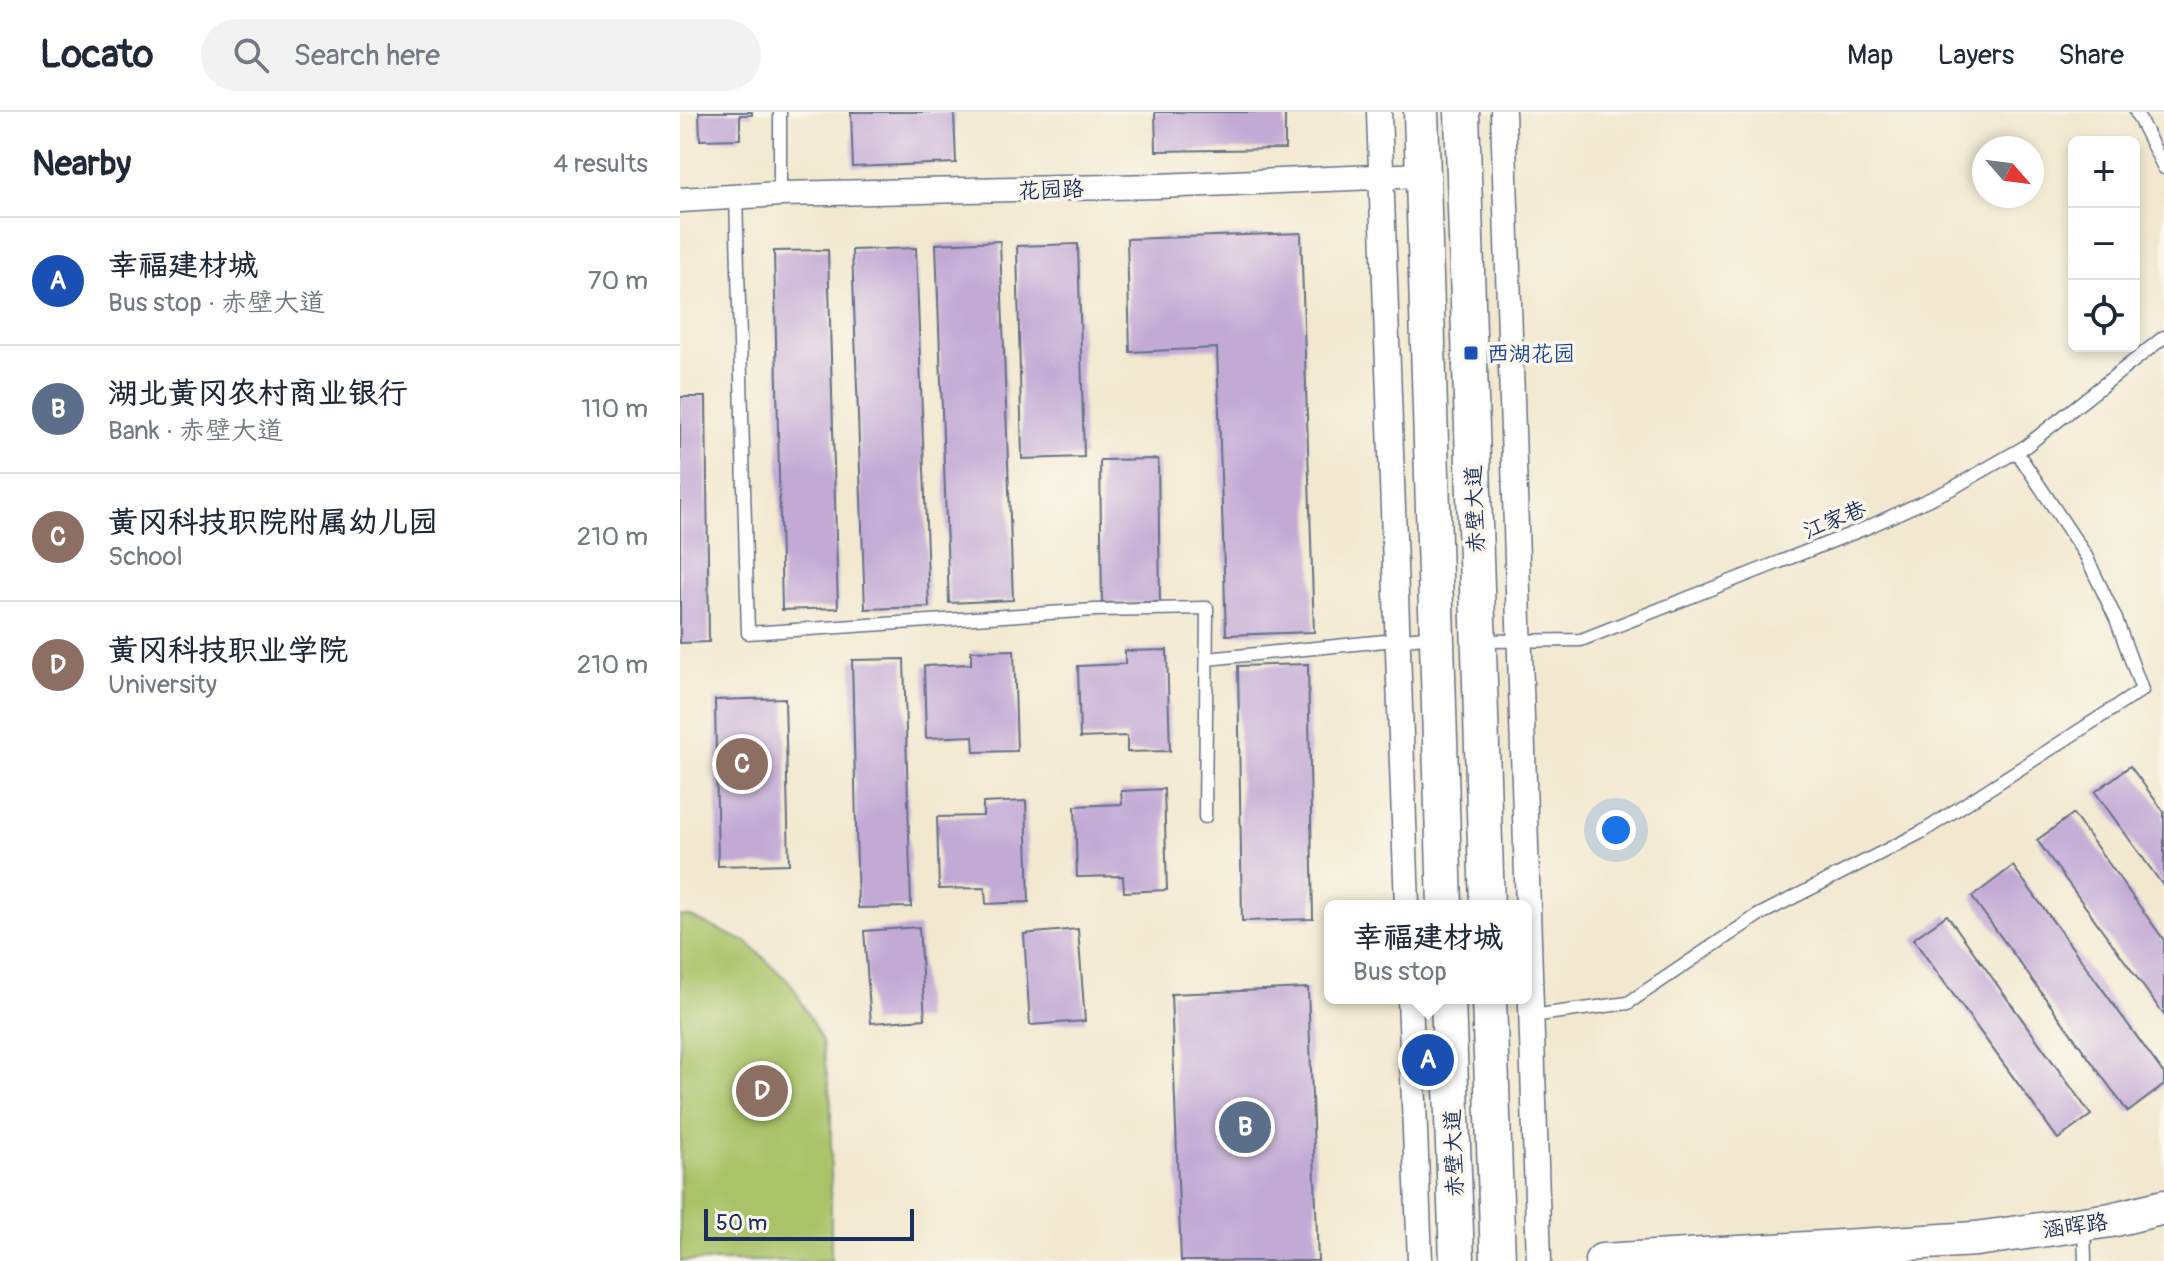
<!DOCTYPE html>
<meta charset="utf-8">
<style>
:root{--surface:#fff;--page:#f2f2f3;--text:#1f2937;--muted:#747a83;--line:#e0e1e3;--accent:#d1495b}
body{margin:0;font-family:Pangolin,"LXGW WenKai TC",sans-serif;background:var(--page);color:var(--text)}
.controls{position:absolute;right:24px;top:24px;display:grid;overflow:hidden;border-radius:12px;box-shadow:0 4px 12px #0003}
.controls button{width:72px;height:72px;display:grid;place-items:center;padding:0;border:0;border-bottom:2px solid var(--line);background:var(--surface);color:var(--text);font:40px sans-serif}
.compass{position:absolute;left:1292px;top:24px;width:72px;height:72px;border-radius:50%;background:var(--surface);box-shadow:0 4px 12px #0003;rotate:118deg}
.scale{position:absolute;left:24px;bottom:20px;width:210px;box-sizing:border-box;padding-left:8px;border:4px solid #1b2f5e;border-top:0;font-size:22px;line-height:28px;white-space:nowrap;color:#1b2f5e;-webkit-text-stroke:6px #fbf7ec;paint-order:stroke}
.you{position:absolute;left:936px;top:718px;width:28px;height:28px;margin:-20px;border:6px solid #fff;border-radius:50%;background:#1a73e8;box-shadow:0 0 0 12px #1a73e833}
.badge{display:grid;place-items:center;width:52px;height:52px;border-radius:50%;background:var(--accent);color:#fff;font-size:26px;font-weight:700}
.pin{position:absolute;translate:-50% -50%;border:4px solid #fff;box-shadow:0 2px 8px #0006}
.popup{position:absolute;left:644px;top:788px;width:208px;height:104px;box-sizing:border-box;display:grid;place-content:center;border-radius:12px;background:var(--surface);filter:drop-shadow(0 2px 6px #0005);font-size:26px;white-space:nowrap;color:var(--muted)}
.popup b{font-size:30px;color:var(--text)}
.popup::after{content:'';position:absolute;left:50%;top:100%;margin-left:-16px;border:16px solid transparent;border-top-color:var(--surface)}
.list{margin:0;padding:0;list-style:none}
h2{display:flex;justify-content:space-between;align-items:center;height:104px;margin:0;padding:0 32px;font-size:34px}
h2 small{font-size:26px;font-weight:400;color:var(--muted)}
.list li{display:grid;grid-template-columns:52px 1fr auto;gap:24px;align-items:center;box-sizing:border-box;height:128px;padding:0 32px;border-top:2px solid var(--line)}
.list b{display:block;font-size:30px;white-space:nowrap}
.list p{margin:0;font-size:26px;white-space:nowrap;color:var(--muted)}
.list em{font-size:26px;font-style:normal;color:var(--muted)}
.icon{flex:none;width:44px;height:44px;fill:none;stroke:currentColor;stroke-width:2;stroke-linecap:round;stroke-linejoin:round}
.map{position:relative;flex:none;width:1484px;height:1149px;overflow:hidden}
header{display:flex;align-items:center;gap:48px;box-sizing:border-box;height:112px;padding:0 40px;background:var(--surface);border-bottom:2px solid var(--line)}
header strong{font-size:38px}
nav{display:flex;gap:44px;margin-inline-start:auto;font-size:28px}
.search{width:560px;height:72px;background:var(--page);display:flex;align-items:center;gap:20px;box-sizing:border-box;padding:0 28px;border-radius:44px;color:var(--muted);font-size:30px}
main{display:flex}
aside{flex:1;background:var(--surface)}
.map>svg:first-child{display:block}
</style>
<header>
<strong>Locato</strong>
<div class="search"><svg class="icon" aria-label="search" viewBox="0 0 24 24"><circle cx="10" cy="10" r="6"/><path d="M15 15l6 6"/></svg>Search here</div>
<nav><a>Map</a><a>Layers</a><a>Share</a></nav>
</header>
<main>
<aside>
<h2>Nearby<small>4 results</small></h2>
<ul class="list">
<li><span class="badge" style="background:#1a4fb4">A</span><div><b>幸福建材城</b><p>Bus stop · 赤壁大道</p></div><em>70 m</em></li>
<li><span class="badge" style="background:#5c6f8a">B</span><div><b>湖北黄冈农村商业银行</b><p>Bank · 赤壁大道</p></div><em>110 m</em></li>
<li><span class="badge" style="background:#8d6e63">C</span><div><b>黄冈科技职院附属幼儿园</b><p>School</p></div><em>210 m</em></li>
<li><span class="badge" style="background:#8d6e63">D</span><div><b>黄冈科技职业学院</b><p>University</p></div><em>210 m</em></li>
</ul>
</aside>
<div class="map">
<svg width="1484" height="1149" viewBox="0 0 1484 1149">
<rect width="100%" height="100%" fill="#fbf7ec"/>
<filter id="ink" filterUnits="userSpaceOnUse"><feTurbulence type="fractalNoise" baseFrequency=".0125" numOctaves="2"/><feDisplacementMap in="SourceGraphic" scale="16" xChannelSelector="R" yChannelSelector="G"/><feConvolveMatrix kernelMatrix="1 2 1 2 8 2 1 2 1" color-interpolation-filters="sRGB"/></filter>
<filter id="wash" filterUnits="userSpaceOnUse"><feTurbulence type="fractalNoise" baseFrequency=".006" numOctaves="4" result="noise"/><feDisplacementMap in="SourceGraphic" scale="32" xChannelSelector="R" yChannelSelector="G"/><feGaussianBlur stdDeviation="1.8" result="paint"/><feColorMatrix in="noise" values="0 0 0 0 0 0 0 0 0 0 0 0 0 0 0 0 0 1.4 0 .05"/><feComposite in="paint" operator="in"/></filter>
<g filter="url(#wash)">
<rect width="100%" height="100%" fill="#f1e8cf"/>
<!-- green -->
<path fill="#aac369" stroke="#627964" stroke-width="2" d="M0 804 11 805 68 831 113 874 142 929 151 991V1149H0Z"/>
<g id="blocks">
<!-- building -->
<path fill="#c2aad5" d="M19 0H72V3H60V27L20 28Z
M171 0H274L276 51 173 55Z
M475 0H605V37L476 39Z
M621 121 634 520 546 523 537 236 450 240 447 127Z
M320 129 333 488 269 491 256 132Z
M398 132 404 345 342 347 337 134Z
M236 136 249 495 185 497 172 138Z
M148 138 158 496 102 498 94 139Z
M0 285H26L29 530 0 531Z
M478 347 480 490 422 491 420 348Z
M334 538 337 639 294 640 293 624 246 626 244 554 291 552V539Z
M487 538 490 639 447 640V624L400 626 398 554 445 552V539Z
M224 547 231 795 178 796 172 548Z
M628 552 633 807 562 809 558 554Z
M105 586 109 752 38 754 35 588Z
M1450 654 1484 700V775L1415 680Z
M484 677 487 778 444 780 443 764 397 765 395 694 442 692 441 679Z
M346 689 349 790 306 792 305 776 259 777 257 705 303 704V691Z
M1393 702 1484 828V903L1357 728Z
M1333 754 1484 962V973L1448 1000 1292 785Z
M1267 803 1411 1003 1378 1027 1233 827Z
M239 815 245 907 191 911 184 819Z
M398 817 405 909 350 913 344 822Z
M628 876 638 1149H501L491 882Z"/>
</g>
</g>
<g filter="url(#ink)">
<use href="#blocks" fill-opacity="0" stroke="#667086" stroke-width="2"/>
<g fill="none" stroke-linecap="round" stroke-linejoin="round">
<!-- lane casing -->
<g stroke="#667086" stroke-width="15">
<path id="lane" d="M100 0V82
M1456 0 1484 56
M56 84 68 521 415 498 527 496 525 705
M802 529 901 528 1186 416 1271 377 1346 334 1484 225
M527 547 754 524
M851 904 948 891 1077 804 1242 720 1462 578 1436 507 1406 444 1337 340
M1404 1115 1405 1149"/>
</g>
<!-- street casing -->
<g stroke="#667086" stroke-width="27">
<path id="street" d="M699 0 727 794
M823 0 859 1149
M0 88 100 82 478 74 743 63
M730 886 740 1149"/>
</g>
<!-- secondary casing -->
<g stroke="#667086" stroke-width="37">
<path id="secondary" d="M741 0 765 794
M782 0 807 794
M768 886 777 1149
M809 886 818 1149
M922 1149 1296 1127 1431 1108 1484 1095"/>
</g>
<!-- lane -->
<use href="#lane" stroke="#fff" stroke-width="12"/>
<!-- street -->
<use href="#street" stroke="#fff" stroke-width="24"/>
<!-- secondary -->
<use href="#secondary" stroke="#fff" stroke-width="34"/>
</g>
</g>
<!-- markers -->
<rect fill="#1a4fb4" stroke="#fbf7ec" stroke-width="3" x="783" y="233" width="16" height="16" rx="4"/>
<g text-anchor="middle" stroke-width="7" stroke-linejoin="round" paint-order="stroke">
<!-- street labels -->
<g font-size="22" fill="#1b2f5e" stroke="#fbf7ec">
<text transform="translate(371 77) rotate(-2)" y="8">花园路</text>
<text transform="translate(794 397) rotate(-92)" y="8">赤壁大道</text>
<text transform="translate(1154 407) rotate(-22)" y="8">江家巷</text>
<text transform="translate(773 1041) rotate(-92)" y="8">赤壁大道</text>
<text transform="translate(1395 1113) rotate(-8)" y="8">涵晖路</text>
</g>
<!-- transit labels -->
<g font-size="22" fill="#164399" stroke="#fbf7ec" text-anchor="start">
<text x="807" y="249">西湖花园</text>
</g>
</g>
</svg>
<div class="controls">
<button>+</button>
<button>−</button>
<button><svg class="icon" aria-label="locate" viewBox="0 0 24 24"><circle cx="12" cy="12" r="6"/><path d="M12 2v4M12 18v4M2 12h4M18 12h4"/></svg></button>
</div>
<svg class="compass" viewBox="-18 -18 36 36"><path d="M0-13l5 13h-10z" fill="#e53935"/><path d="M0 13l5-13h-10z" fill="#747a83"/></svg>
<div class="scale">50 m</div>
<div class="you"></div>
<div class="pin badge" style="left:748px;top:948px;background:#1a4fb4">A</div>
<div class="popup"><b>幸福建材城</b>Bus stop</div>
<div class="pin badge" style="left:565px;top:1015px;background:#5c6f8a">B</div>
<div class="pin badge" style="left:62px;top:652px;background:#8d6e63">C</div>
<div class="pin badge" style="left:82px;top:979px;background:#8d6e63">D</div>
</div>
</main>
